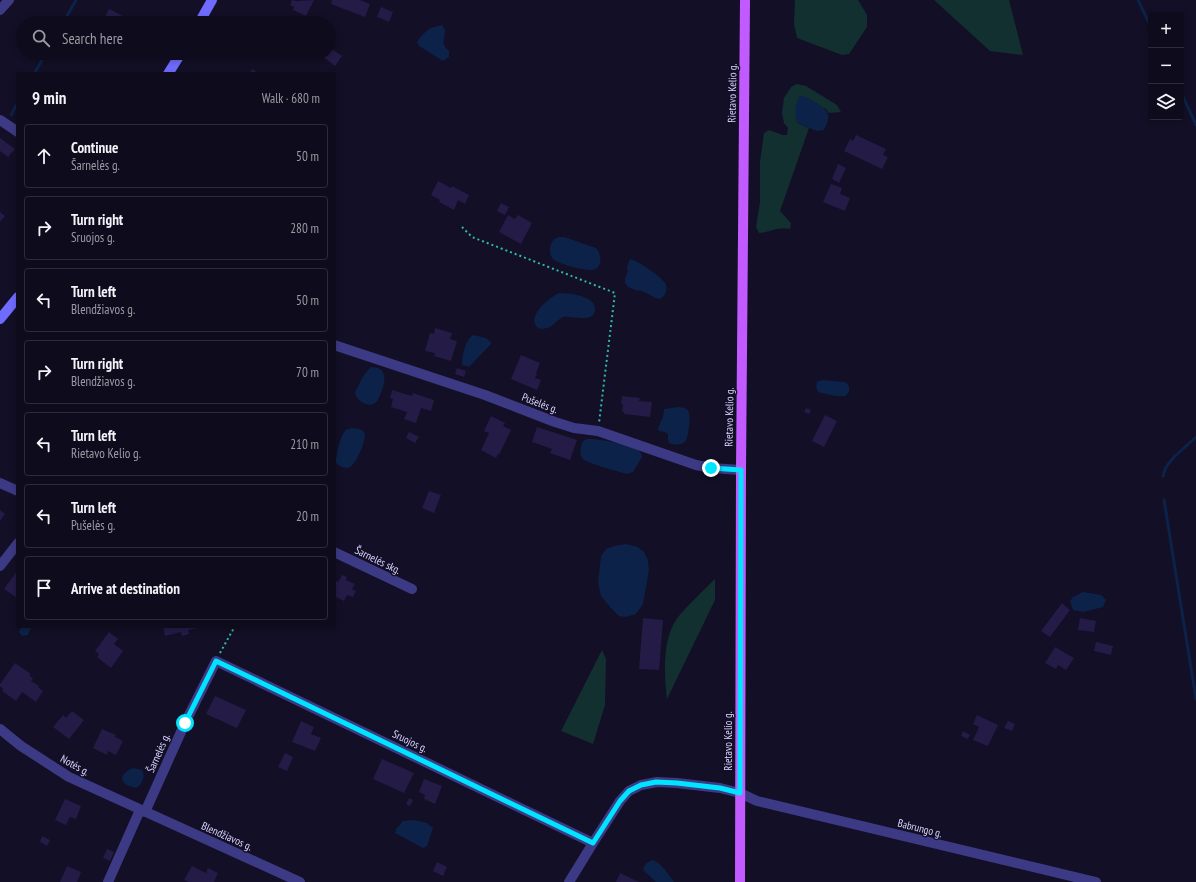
<!DOCTYPE html>
<meta charset="utf-8">
<style>
:root{--surface:#0e0b1c;--page:#171425;--text:#f1f3f6;--muted:#9b9ba3;--line:#2e2b3b}
body{margin:0;font-family:"PT Sans Narrow",sans-serif;background:var(--page);color:var(--text)}
.controls{position:absolute;right:12px;top:12px;display:grid;overflow:hidden;border-radius:4px;box-shadow:0 2px 6px #0003}
.controls button{width:36px;height:36px;display:grid;place-items:center;padding:0;border:0;border-bottom:1px solid var(--line);background:var(--surface);color:var(--text);font:20px sans-serif}
.stop{position:absolute;width:12px;height:12px;margin:-9px;border:3px solid #00e5ff;border-radius:50%;background:#fff}
.stop.end{background:#00e5ff;border-color:#fff;box-shadow:0 1px 4px #0008}
.list{margin:0;padding:0;list-style:none}
h2{display:flex;justify-content:space-between;align-items:center;height:52px;margin:0;padding:0 16px;font-size:17px}
h2 small{font-size:13px;font-weight:400;color:var(--muted)}
.list li{display:grid;grid-template-columns:26px 1fr auto;gap:12px;align-items:center;box-sizing:border-box;height:64px;margin:0 8px 8px;padding:0 8px;border:1px solid var(--line);border-radius:4px}
.list b{display:block;font-size:15px;white-space:nowrap}
.list p{margin:0;font-size:13px;white-space:nowrap;color:var(--muted)}
.list em{font-size:13px;font-style:normal;color:var(--muted)}
.icon{flex:none;width:22px;height:22px;fill:none;stroke:currentColor;stroke-width:2;stroke-linecap:round;stroke-linejoin:round}
.map{position:relative;flex:none;width:1196px;height:882px;overflow:hidden}
.search{position:absolute;background:var(--surface);box-shadow:0 2px 6px #0003;left:16px;top:16px;width:320px;height:44px;display:flex;align-items:center;gap:10px;box-sizing:border-box;padding:0 14px;border-radius:22px;color:var(--muted);font-size:15px}
.panel{position:absolute;background:var(--surface);box-shadow:0 2px 6px #0003;left:16px;top:72px;width:320px;height:556px;border-radius:4px}
.map>svg:first-child{display:block}
</style>
<div class="map">
<svg width="1196" height="882" viewBox="0 0 1196 882">
<rect width="100%" height="100%" fill="#130f26"/>
<!-- green -->
<path fill="#12302f" d="M795 0H858L867 15V27L849 54 842 55 797 38 794 24Z
M934 0H1009L1023 55 990 51Z
M797 84 806 86 837 105 841 112 829 113 825 108 797 123 809 128 780 211 791 223 790 229C779 226 770 232 759 233L756 227 760 202V162L764 133 769 130 783 135H787L788 128 784 123 782 113 784 98 791 87Z
M715 579V600L667 699C664 674 662 638 678 617 689 604 703 591 715 579Z
M602 650 606 659 605 705 593 744 561 731Z"/>
<!-- water -->
<path fill="#0c2248" d="M442 25 445 30C445 41 440 42 449 51V57L443 61 419 46 417 42C424 32 429 27 442 25Z
M800 96C806 96 810 99 815 102 829 111 832 114 824 130L817 131 797 123C795 113 794 104 800 96Z
M559 237H564L596 248C602 254 603 269 592 270 586 271 559 264 554 260 550 257 550 252 550 248 551 242 553 239 559 237Z
M630 259C639 261 660 276 665 283 668 287 666 292 664 296L660 299 656 298 642 291 635 290 628 287 625 283V278L628 271 627 267Z
M559 293C569 293 596 296 595 309 595 313 594 315 590 317 583 320 571 316 563 317 557 320 553 326 548 328 543 329 539 330 536 326 528 315 550 297 559 293Z
M473 335 486 338 491 342V344L469 367 462 365C462 356 465 340 473 335Z
M371 367C390 367 385 385 379 397 379 398 377 402 376 402 374 404 372 404 370 405 362 403 358 401 355 393 359 384 363 374 371 367Z
M822 380 845 382 849 386V392L845 396H835L818 392 816 387 817 382Z
M678 407C692 407 690 417 689 427 688 431 688 437 686 440 683 446 674 445 669 443L668 439V434L665 432 659 431 658 428 663 417 664 409Z
M352 428C356 428 361 429 364 432 368 438 356 464 350 467 345 470 340 466 336 463 336 455 340 436 346 430 348 429 350 428 352 428Z
M587 439C598 438 631 445 639 451 642 453 641 454 642 457L633 472 627 474C618 471 587 464 582 458 579 453 581 447 582 442Z
M626 544 638 547 644 552 648 560 649 570 643 604 636 614 626 617 619 616 610 607 601 596 598 582 601 556 606 549 614 546Z
M1083 592 1101 595 1106 600 1103 607 1083 612 1073 610 1070 601 1073 597Z
M23 626H31V628L28 635 22 636 19 632 20 629Z
M134 768 142 770C146 776 142 785 136 788 128 786 117 782 125 773 128 770 130 769 134 768Z
M414 820 427 823 433 828 427 846 423 848 395 833 396 829 403 821Z
M653 860C661 863 669 875 674 882H656L643 870C644 865 648 861 653 860Z"/>
<g fill="none" stroke-linecap="round" stroke-linejoin="round">
<!-- stream -->
<path stroke="#0c2248" stroke-width="3" d="M1138 0 1151 27
M63 23 76 0
M34 74 46 53
M1181 92 1196 125
M11 115 18 102
M1163 476 1166 467 1174 457 1196 437
M1164 500 1196 699"/>
</g>
<!-- building -->
<path fill="#241b47" d="M292 0 297 1 314 0 306 16 293 10 294 7 290 5Z
M332 0H360L370 4 365 17 331 4Z
M381 7 393 12 389 22 377 17Z
M109 9 127 18 124 23H102Z
M329 47 342 56 335 66 318 53H329Z
M145 53H156L153 58Z
M252 69 260 74H249Z
M856 135 886 149 883 155 888 157 882 169 844 151 850 139 853 141Z
M0 138 15 149 8 157 0 151Z
M838 164 846 168 839 183 832 179Z
M438 181 451 188 452 186 469 195 465 204 458 200 454 210 439 202 440 200 431 195Z
M831 184 842 188 840 194 850 198 845 211 823 202Z
M501 203 509 207 505 215 497 211Z
M0 212 5 216 0 222Z
M508 215 515 219 518 215 532 223 521 244 499 232Z
M435 328 452 333 450 339 457 341 451 361 434 356 435 353 425 351 430 333 434 334Z
M521 355 540 363 536 373 537 374 535 378 541 380 537 390 511 379Z
M457 368 466 371 464 377 455 374Z
M392 390 412 396 413 393 434 400 431 411 421 408 416 423 404 419 407 412 391 407 393 399 390 398Z
M622 396 640 398 639 401 652 402 650 417 624 414V412H622L623 404H621Z
M806 408 811 410 809 414 804 412Z
M825 415 837 421 824 447 812 441Z
M491 416 505 423 503 426 511 430 499 455 498 454 496 458 481 450 489 433 484 431Z
M537 427 577 440 570 460 550 453 552 449 532 442Z
M409 432 419 437 415 443 406 438Z
M429 491 441 495 434 513 422 508Z
M0 510 5 514 0 521Z
M17 571 18 572V597L17 598 4 589Z
M342 575 347 577 346 580 355 584 352 589 356 591 353 597 347 595 344 601 334 596V591L336 588 334 587V581L335 580 338 582Z
M1062 603 1070 610 1050 637 1041 631Z
M643 618 663 620 659 670 639 669Z
M1080 618 1096 621 1094 632 1078 630Z
M163 626H204V627L188 630 189 634 182 636 181 632 165 636Z
M109 632 118 639 114 644 123 651 111 668 97 657 99 654 95 651Z
M1096 642 1113 646 1111 655 1094 651Z
M1055 647 1074 658 1066 670 1058 665 1056 669 1045 663Z
M15 663 31 674 29 675 33 678 31 681 39 686 38 687 43 691 36 702 22 692 16 701 2 691 3 689 0 686V684Z
M215 696 246 710 237 728 206 714Z
M72 711 84 720 69 739 53 727 63 715 66 718Z
M977 715 998 725 988 746 973 740 979 727 973 724Z
M301 721 314 727 311 734 321 738 315 751 292 742Z
M1008 721 1015 724 1012 731 1004 728Z
M102 729 116 735 115 737 123 741 116 755 108 751 107 755 93 748Z
M963 731 970 735 968 739 961 736Z
M285 753 293 757 287 771 278 767Z
M382 759 414 773 404 793 373 779Z
M424 779 442 786 435 804 424 799 425 795 419 792Z
M409 798 413 800 410 806 406 804Z
M65 799 81 806 76 819 70 817 66 825 55 820Z
M42 836 50 840 47 846 40 842Z
M107 849 114 852 110 861 103 858Z
M437 862 447 867 443 876 433 871Z
M67 866 81 872 77 882H60Z
M192 866 206 873 208 868 218 873 214 882H189L184 880Z
M620 873 639 882H616Z"/>
<g fill="none" stroke-linecap="round" stroke-linejoin="round">
<!-- path -->
<path stroke="#2fb8b0" stroke-width="2" stroke-dasharray="2 3" stroke-linecap="butt" d="M462 227 472 237 615 293 599 423
M220 653 235 626"/>
<!-- minor -->
<path stroke="#3d3a85" stroke-width="10" d="M0 10 9 0
M0 120 18 132
M334 345 485 395 555 422 574 428 598 431 696 465 711 468 741 470
M0 483 18 491
M334 552 412 589
M0 566 18 543
M0 729 21 746 69 777 300 882
M145 812 185 723 216 661 593 843
M108 882 140 810
M569 882 593 843 620 801 629 791 641 785 657 782 677 783 720 788 740 793 757 801 1096 882"/>
<!-- secondary -->
<path stroke="#6f6bff" stroke-width="10" d="M199 23 212 0
M168 74 181 53
M0 319 18 297"/>
<!-- primary -->
<path stroke="#c25bff" stroke-width="10" d="M740 882 741 470 745 0"/>
</g>
<g fill="none" stroke-linecap="round" stroke-linejoin="round">
<!-- route -->
<path stroke="#00e5ff" stroke-width="5" d="M185 723 216 661 593 843 620 801 629 791 641 785 656 782 677 783 720 788 740 793 741 470 711 468"/>
</g>
<g text-anchor="middle" stroke-width="3" stroke-linejoin="round" paint-order="stroke">
<!-- street labels -->
<g font-size="11" fill="#d9d4ff" stroke="#130f26">
<text transform="translate(732 93) rotate(-89)" y="4">Rietavo Kelio g.</text>
<text transform="translate(540 403) rotate(21)" y="4">Pušelės g.</text>
<text transform="translate(729 417) rotate(-89)" y="4">Rietavo Kelio g.</text>
<text transform="translate(378 560) rotate(26)" y="4">Šarnelės skg.</text>
<text transform="translate(410 741) rotate(26)" y="4">Sruojos g.</text>
<text transform="translate(728 741) rotate(-90)" y="4">Rietavo Kelio g.</text>
<text transform="translate(158 753) rotate(-66)" y="4">Šarnelės g.</text>
<text transform="translate(75 765) rotate(29)" y="4">Notės g.</text>
<text transform="translate(920 828) rotate(14)" y="4">Babrungo g.</text>
<text transform="translate(227 836) rotate(24)" y="4">Blendžiavos g.</text>
</g>
</g>
</svg>
<div class="controls">
<button>+</button>
<button>−</button>
<button><svg class="icon" aria-label="layers" viewBox="0 0 24 24"><path d="M12 4l9 5-9 5-9-5zM3 14l9 5 9-5"/></svg></button>
</div>
<div class="stop" style="left:185px;top:723px"></div>
<div class="stop end" style="left:711px;top:468px"></div>
<div class="search"><svg class="icon" aria-label="search" viewBox="0 0 24 24"><circle cx="10" cy="10" r="6"/><path d="M15 15l6 6"/></svg>Search here</div>
<section class="panel">
<h2>9 min<small>Walk · 680 m</small></h2>
<ul class="list">
<li><svg class="icon" aria-label="ahead" viewBox="0 0 24 24"><path d="M12 20V5M6 11l6-6 6 6"/></svg><div><b>Continue</b><p>Šarnelės g.</p></div><em>50 m</em></li>
<li><svg class="icon" aria-label="right" viewBox="0 0 24 24"><path d="M7 20v-9h11M14 6l5 5-5 5"/></svg><div><b>Turn right</b><p>Sruojos g.</p></div><em>280 m</em></li>
<li><svg class="icon" aria-label="left" viewBox="0 0 24 24"><path d="M17 20v-9H6M10 6l-5 5 5 5"/></svg><div><b>Turn left</b><p>Blendžiavos g.</p></div><em>50 m</em></li>
<li><svg class="icon" aria-label="right" viewBox="0 0 24 24"><path d="M7 20v-9h11M14 6l5 5-5 5"/></svg><div><b>Turn right</b><p>Blendžiavos g.</p></div><em>70 m</em></li>
<li><svg class="icon" aria-label="left" viewBox="0 0 24 24"><path d="M17 20v-9H6M10 6l-5 5 5 5"/></svg><div><b>Turn left</b><p>Rietavo Kelio g.</p></div><em>210 m</em></li>
<li><svg class="icon" aria-label="left" viewBox="0 0 24 24"><path d="M17 20v-9H6M10 6l-5 5 5 5"/></svg><div><b>Turn left</b><p>Pušelės g.</p></div><em>20 m</em></li>
<li><svg class="icon" aria-label="arrive" viewBox="0 0 24 24"><path d="M6 21V4h12l-3 4 3 4H6"/></svg><div><b>Arrive at destination</b></div></li>
</ul>
</section>
</div>
